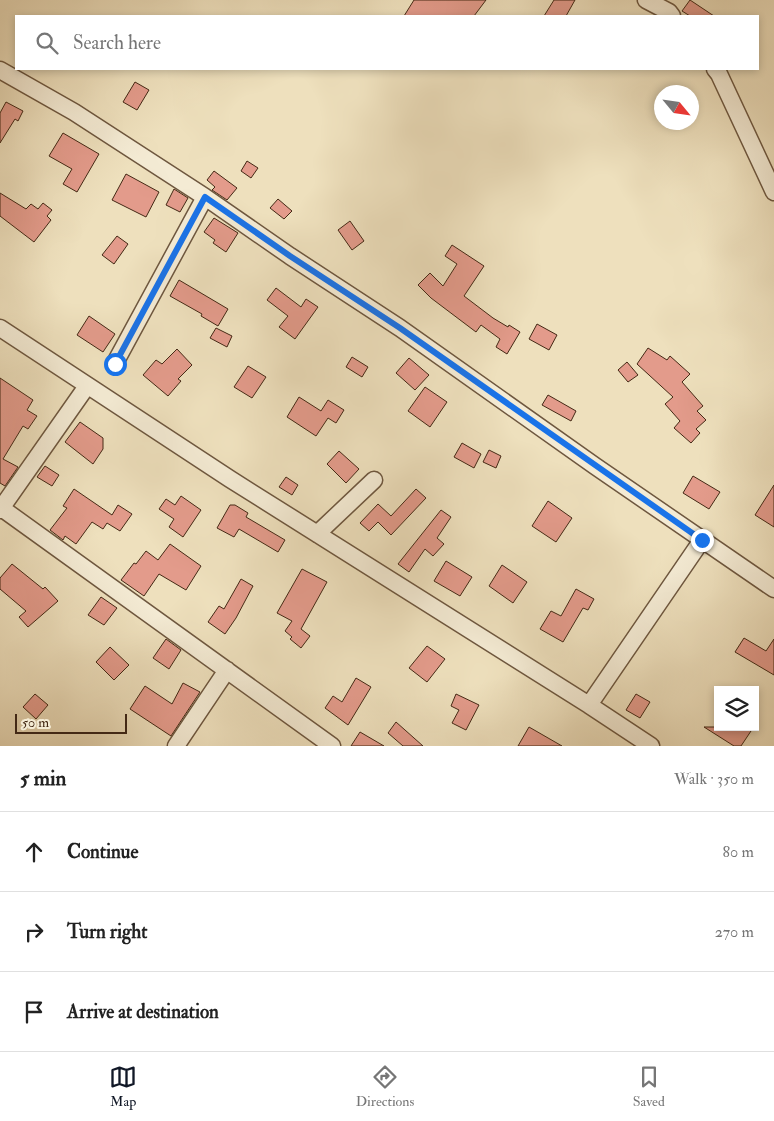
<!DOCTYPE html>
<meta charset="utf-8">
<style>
:root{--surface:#fff;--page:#f6f6f6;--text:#222;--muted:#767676;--line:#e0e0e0;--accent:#111827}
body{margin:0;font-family:"IM FELL Double Pica",serif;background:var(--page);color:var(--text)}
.controls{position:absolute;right:15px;bottom:15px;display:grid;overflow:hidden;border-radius:0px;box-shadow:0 2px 8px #0003}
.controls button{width:45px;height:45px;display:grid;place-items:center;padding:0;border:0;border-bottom:1px solid var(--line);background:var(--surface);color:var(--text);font:25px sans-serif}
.compass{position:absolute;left:654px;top:85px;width:45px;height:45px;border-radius:50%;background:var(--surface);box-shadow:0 2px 8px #0003;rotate:119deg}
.scale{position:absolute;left:15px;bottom:12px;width:112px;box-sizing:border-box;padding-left:5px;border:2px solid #442915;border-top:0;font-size:14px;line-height:18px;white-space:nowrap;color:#442915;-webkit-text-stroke:4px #f4ebd4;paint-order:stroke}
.stop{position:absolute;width:15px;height:15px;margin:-11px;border:4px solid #1a73e8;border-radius:50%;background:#fff}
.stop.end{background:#1a73e8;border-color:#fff;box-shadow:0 1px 5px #0008}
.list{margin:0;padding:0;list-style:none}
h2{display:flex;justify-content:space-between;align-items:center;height:65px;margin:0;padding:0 20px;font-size:21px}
h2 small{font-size:16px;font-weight:400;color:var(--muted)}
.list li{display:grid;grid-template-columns:32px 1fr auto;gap:15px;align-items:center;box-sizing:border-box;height:80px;padding:0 20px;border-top:1px solid var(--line)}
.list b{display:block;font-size:19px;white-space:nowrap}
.list em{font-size:16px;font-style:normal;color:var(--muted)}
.icon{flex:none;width:28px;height:28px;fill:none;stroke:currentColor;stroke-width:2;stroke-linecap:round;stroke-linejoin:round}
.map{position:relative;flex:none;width:774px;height:746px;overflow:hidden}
.search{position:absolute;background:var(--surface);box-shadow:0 2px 8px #0003;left:15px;right:15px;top:15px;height:55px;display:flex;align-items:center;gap:12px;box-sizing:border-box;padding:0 18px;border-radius:0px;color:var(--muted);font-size:19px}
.sheet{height:305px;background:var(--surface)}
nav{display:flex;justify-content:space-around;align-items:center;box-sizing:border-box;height:70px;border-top:1px solid var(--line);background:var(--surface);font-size:14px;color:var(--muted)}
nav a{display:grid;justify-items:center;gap:2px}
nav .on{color:var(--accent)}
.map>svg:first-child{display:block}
</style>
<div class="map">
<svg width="774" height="746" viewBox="0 0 774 746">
<rect width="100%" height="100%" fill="#eee0bd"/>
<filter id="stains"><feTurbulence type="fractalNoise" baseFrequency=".004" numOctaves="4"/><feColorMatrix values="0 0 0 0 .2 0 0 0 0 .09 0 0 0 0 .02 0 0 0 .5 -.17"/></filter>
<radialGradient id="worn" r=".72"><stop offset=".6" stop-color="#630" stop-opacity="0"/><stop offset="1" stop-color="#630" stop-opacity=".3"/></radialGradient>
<!-- building -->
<path fill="#e39b8b" stroke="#442915" d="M414 0H486L474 16H404Z
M554 0H575L566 16H544Z
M690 0 714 16H690L682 11Z
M135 82 149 90 137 110 123 102Z
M6 102 23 111 18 121 15 119 0 143V113Z
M63 133 99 154 77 192 63 184 72 169 49 156Z
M247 161 258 168 251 178 241 171Z
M214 171 237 188 227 200 212 190 215 187 207 180Z
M126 174 159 192 146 217 112 200Z
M174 189 188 198 180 212 166 205Z
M0 193 26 209 31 204 38 209 43 203 52 210 47 216 51 220 34 242 0 216Z
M278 199 292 211 284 219 270 208Z
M214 218 238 233 226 252 213 243 215 240 204 232Z
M350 221 364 241 352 250 338 230Z
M117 236 128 244 114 264 102 255Z
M452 245 484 266 464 296 493 318 508 327 509 325 520 332 507 354 496 347 500 339 481 325 476 332 431 298 418 285 430 273 443 286 457 264 445 256Z
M179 280 228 309 218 326 201 316 202 314 170 296Z
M276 288 301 307 306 299 318 307 295 339 279 327 288 316 267 300Z
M89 316 115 334 103 352 77 335Z
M537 324 557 335 549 350 529 339Z
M216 328 232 336 227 347 210 338Z
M648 348 667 360 670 356 690 374 682 382 703 406 697 411 706 420 696 429 700 433 691 443 674 428 680 421 665 404 673 397 637 364Z
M177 349 192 365 178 379 181 381 168 396 143 375 156 360 162 364Z
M352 357 368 367 362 377 346 367Z
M409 358 429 375 415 390 396 373Z
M627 362 638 375 628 382 618 370Z
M248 366 266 377 252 398 234 387Z
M0 378 33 400 27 410 37 416 28 429 23 426 3 459 18 467 5 486 0 483Z
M425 387 447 402 430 427 408 411Z
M548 395 576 411 571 421 542 405Z
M299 397 321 411 328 400 344 410 336 423 328 418 316 436 287 417Z
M80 422 103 438V449L93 464 65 442Z
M462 443 481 454 474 468 454 457Z
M489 450 501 456 496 468 483 462Z
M339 451 359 469 346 483 327 464Z
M45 466 59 475 52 486 37 477Z
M693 476 720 492 709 509 683 493Z
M286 477 298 485 292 495 279 487Z
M774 485V527L755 515Z
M74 489 112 515 118 505 132 514 120 531 107 523 103 529 92 522 76 544 65 536 63 540 50 530 67 508 63 506Z
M416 489 426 498 391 535 378 522 369 531 360 523 378 504 391 516Z
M181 496 201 510 183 537 169 527 174 519 159 509 166 499 175 505Z
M548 501 572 518 556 542 532 526Z
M230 505H235L248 513 246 517 285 540 278 552 239 529 234 537 217 528Z
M441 510 451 517 437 538 444 544 433 556 425 549 409 572 398 564Z
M170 544 201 566 186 590 159 574 144 596 121 580 134 563 136 564 146 551 158 560Z
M446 561 472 577 460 596 434 581Z
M12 564 43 589 45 587 58 601 28 627 19 617 26 611 0 589V578Z
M502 565 527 582 513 603 489 586Z
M302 569 327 582 301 629 310 636 301 648 290 639 292 637 285 631 292 621 277 613Z
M241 579 253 586 236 618 225 634 208 622 219 606 224 609Z
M576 589 594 599 588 610 583 608 563 642 540 629 551 611 561 616Z
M101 597 117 608 104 625 88 615Z
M744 638 766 651 774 639V675L735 652Z
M166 639 181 650 169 669 153 658Z
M427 646 445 659 427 682 409 668Z
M110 647 129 665 114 680 96 662Z
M356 678 371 687 348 725 325 708 333 696 342 702Z
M183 683 200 692 171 736 130 709 145 686 172 704Z
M35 694 48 705 36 719 23 707Z
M456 694 479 705 466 730 452 723 459 710 451 706Z
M636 694 650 702 640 718 626 710Z
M396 722 423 746H403L388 733Z
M529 727 562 746H518Z
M704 727H744L751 731 741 746H734Z
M360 732 384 746H351Z"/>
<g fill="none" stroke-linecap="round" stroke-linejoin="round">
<!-- minor casing -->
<g stroke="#6e573f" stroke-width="19">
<path id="minor" d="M646 0 669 12 672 16
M715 69 719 74 774 192
M0 70 74 112 205 197 290 256 400 328 595 466 774 589
M0 328 230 479 589 705 651 746
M115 363 205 197
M0 507 332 746
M0 510 87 386
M317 534 374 480
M589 705 702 540
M176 746 227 670"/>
</g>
<!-- minor -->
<use href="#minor" stroke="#f4ebd4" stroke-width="16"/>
</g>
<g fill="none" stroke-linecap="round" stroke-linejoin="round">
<!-- route -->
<path stroke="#1a73e8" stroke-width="6" d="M115 364 205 197 290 256 400 328 702 540"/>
</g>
<rect width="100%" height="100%" filter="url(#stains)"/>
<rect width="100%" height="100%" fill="url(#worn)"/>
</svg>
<div class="controls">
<button><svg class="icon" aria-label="layers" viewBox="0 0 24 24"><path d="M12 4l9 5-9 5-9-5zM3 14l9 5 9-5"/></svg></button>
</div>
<svg class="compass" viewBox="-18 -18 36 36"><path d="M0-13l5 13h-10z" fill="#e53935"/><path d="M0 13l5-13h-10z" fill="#767676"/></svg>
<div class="scale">50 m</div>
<div class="stop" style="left:115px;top:364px"></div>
<div class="stop end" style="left:702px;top:540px"></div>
<div class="search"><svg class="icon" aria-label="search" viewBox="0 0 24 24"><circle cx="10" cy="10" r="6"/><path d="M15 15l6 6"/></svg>Search here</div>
</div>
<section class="sheet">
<h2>5 min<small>Walk · 350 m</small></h2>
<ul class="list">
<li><svg class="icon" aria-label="ahead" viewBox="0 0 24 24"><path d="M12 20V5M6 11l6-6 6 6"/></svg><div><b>Continue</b></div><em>80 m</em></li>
<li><svg class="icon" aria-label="right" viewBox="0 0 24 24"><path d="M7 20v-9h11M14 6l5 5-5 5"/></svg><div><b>Turn right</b></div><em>270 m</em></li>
<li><svg class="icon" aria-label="arrive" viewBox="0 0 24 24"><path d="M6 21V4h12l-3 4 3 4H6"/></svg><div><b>Arrive at destination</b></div></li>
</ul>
</section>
<nav>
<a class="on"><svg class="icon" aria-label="map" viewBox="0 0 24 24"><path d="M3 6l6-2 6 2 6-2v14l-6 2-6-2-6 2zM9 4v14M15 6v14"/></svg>Map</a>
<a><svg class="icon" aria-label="directions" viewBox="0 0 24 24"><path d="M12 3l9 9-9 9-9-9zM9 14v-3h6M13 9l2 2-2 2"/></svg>Directions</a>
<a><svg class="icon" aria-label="saved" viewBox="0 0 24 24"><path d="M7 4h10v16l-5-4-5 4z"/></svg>Saved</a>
</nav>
